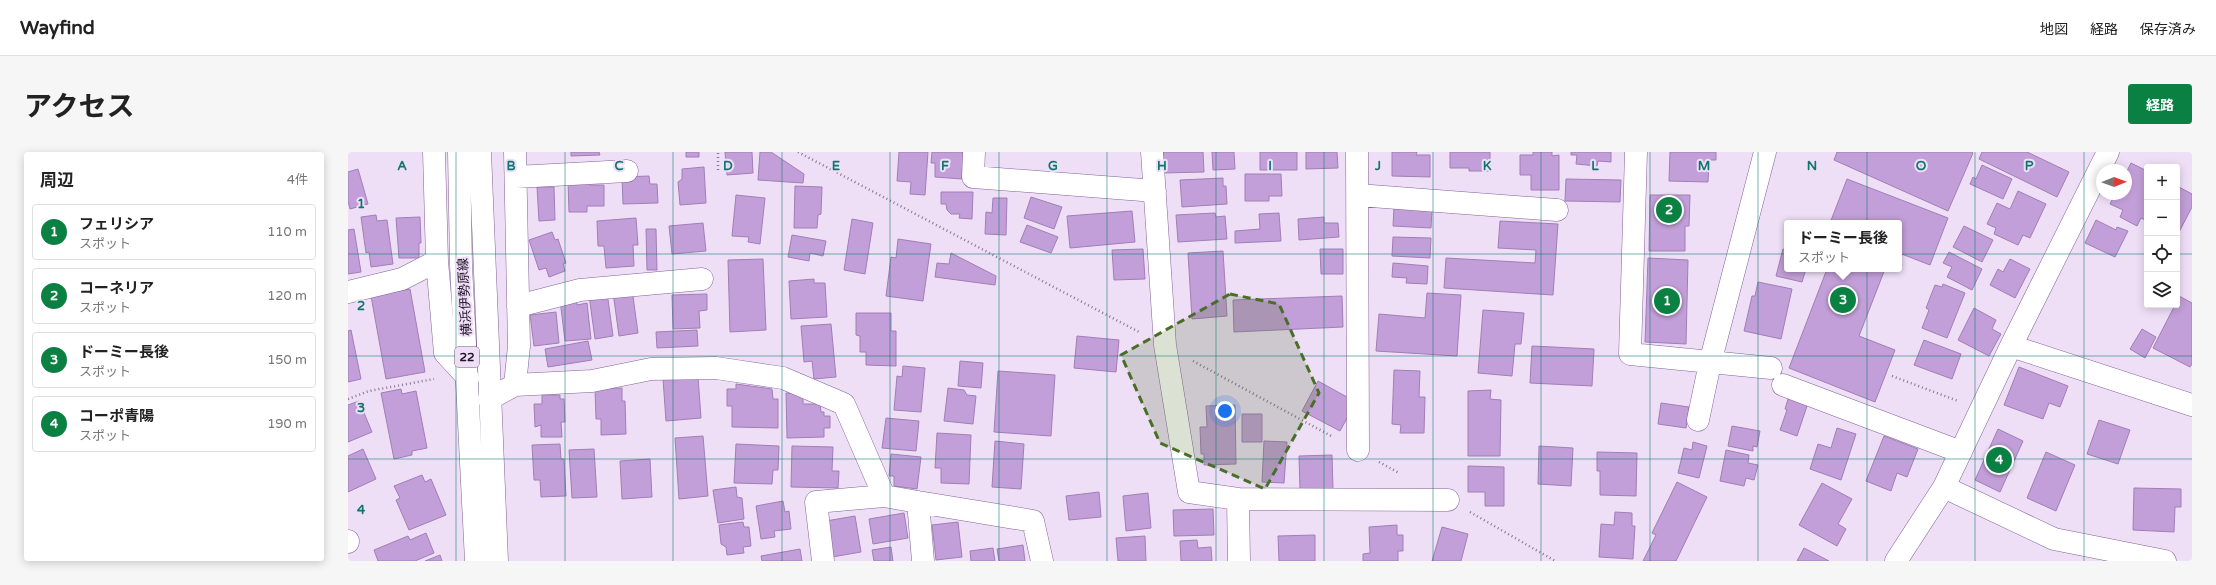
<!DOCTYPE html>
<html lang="ja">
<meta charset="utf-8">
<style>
:root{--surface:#fff;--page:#f6f6f6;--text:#222;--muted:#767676;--line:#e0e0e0;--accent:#0b8043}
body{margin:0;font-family:"Varela Round","Noto Sans JP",sans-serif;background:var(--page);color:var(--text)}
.controls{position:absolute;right:12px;top:12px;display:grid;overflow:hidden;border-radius:4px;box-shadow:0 2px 10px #0003}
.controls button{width:36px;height:36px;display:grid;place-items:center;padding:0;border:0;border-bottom:1px solid var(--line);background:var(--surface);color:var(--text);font:20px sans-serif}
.compass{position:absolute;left:1748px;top:12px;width:36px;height:36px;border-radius:50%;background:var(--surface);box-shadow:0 2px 10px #0003;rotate:89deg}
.you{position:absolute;left:877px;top:259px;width:14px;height:14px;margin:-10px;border:3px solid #fff;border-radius:50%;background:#1a73e8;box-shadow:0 0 0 6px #1a73e833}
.badge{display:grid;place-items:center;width:26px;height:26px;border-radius:50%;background:var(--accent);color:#fff;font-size:13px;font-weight:700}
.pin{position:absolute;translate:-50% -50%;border:2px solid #fff;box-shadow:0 1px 4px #0006}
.popup{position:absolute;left:1436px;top:68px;width:118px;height:52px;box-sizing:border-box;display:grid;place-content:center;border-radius:4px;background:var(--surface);filter:drop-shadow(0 1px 3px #0005);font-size:13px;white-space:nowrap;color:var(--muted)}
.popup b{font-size:15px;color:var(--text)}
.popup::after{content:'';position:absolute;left:50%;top:100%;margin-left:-8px;border:8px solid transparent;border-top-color:var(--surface)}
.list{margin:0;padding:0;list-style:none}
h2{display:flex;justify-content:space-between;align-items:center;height:52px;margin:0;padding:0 16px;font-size:17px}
h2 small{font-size:13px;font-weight:400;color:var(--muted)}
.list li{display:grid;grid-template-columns:26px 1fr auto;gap:12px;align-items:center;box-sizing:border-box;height:56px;margin:0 8px 8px;padding:0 8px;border:1px solid var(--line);border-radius:4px}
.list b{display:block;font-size:15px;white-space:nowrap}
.list p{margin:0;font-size:13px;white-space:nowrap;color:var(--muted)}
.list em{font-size:13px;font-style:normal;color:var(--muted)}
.icon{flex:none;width:22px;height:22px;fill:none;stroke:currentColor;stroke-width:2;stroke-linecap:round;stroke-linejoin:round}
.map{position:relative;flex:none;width:1844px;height:409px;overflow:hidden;border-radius:4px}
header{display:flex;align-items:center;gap:24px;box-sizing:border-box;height:56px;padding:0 20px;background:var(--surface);border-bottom:1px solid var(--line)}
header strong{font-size:19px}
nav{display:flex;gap:22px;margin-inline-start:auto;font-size:14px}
.intro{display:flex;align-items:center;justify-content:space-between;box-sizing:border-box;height:96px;padding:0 24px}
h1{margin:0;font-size:28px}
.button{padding:10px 18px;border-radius:4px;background:var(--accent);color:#fff;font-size:14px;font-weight:700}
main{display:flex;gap:24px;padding:0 24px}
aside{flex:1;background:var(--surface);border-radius:4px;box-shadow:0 2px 10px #0003}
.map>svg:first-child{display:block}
</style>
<header>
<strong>Wayfind</strong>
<nav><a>地図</a><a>経路</a><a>保存済み</a></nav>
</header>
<div class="intro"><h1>アクセス</h1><a class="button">経路</a></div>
<main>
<aside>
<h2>周辺<small>4件</small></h2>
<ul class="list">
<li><span class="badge">1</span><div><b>フェリシア</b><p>スポット</p></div><em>110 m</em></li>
<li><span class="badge">2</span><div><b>コーネリア</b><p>スポット</p></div><em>120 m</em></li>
<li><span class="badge">3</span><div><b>ドーミー長後</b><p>スポット</p></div><em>150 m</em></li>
<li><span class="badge">4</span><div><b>コーポ青陽</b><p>スポット</p></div><em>190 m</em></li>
</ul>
</aside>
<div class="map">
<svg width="1844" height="409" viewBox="0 0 1844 409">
<rect width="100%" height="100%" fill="#eedff7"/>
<!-- building -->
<path fill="#c29fd8" stroke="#a17eb6" d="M223 0H251L252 3 223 4Z
M338 0H351V5H338Z
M377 0H404L405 21 379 23Z
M412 0H423L456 22 455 31 410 28Z
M551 0H580L577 43 562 42 563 30 549 29Z
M584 0H615L614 27 587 25V11H583Z
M815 0H855L856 20 815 21Z
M864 0H886L887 17 865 18Z
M912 0H949V18H912Z
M958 0H989L990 16 958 17Z
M1044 0H1069L1068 3H1082V25L1044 24Z
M1102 0H1142V19H1121V16H1102Z
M1185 0H1204V4L1211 3V38H1183V23H1172V3H1185Z
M1223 0H1263V10L1250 9 1249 14 1228 12 1229 3H1223Z
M1322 0H1368V8H1361L1360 30 1321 29Z
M1489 0H1624L1625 1 1600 59 1486 8Z
M1634 0H1679L1721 20 1709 45 1631 7Z
M1783 11 1799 19V69L1793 66 1789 74 1772 65 1775 58 1762 52 1767 42H1778V21Z
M1634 13 1664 27 1655 47 1622 32 1625 25 1628 27Z
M356 15 358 51 332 53 330 30 334 27V17Z
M10 17 20 52 2 57 0 49V20Z
M897 22H933L934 44H921V49H897Z
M301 24 302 32H309L310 51 275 52 274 25Z
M875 26V34H878L879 52 834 55 832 28Z
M1218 27 1273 28 1272 50 1217 49Z
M1499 27 1600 66 1582 113 1551 101V71H1482Z
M242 28V33H256V54H239V60H221L220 29Z
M447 34 474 35 473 62 470 63 469 76H446Z
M1829 34 1844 42V55L1829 84Z
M189 35H206L207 68 191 69Z
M1670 39 1698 52 1682 86 1675 83 1670 93 1646 82 1648 76 1639 72 1649 51 1662 57Z
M593 40H625L624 67 611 66 612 62H603L599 58 598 52H593Z
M388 43 417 46 412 92 400 90 401 85 384 84Z
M1302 43H1342L1341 74H1337V99H1301Z
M683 45 714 55 706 77 676 66Z
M645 46H659L658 83 637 82 638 60 644 61Z
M1046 55 1084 57 1083 76 1045 74Z
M784 59 787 90 722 96 719 64Z
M867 61 868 65 877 64 879 87 830 90 828 63Z
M931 61 933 89 887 91V79L912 77 911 62Z
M28 63 29 69 39 68 45 112 23 115 21 100 18 101 13 65Z
M72 65 73 91H71V106H51L48 66Z
M976 65V71H990L991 85 951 88 950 67Z
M288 66 290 93H285L286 114 258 116 256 94H250L249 69Z
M504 67 525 71 517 122 496 118Z
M1748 68 1768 78 1769 75 1780 79 1767 105 1737 91Z
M1152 69 1210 72 1205 143 1096 136 1098 106 1187 111 1188 98 1150 96Z
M355 71 358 99 324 102 321 74Z
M679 73 710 85 703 101 672 90Z
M1616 74 1645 88 1634 110 1605 95Z
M6 77 13 120 0 122V78Z
M298 77H308L309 118H299Z
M204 80 207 88 210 87 218 111 215 112 217 119 201 125 198 116 191 118 181 88Z
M444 83 478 89 475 104 462 101 461 109 440 105Z
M1045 85 1083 86 1082 106 1044 104Z
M550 87 583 92 575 149 538 144 543 105 548 106Z
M795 97 797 127 766 128 764 98Z
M972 97H995V122H973Z
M1435 97 1439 98V117H1458L1454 130 1428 124Z
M875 99 879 164 844 167 840 101Z
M1601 100 1634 117 1624 138 1599 125 1604 115 1595 111Z
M603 101 648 124 647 133 587 125 589 111 601 112Z
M1300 106 1340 108 1338 192 1297 190Z
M415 107 418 178 382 180 380 108Z
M1662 107 1682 117 1667 146 1642 133 1650 117 1655 120Z
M1045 111 1080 114 1079 132 1058 131 1059 126 1044 125Z
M1479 117H1537L1511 184 1547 198 1527 250 1441 216Z
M466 127V131H477L479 165 443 167 441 129Z
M1410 130 1444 137 1433 187 1396 179 1404 144H1407Z
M1595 132 1617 141 1599 186 1574 176 1581 158 1578 156 1587 133 1594 135Z
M62 137 77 220 38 227 23 144Z
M284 137 290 181 271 184 265 140Z
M259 140 265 184 247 187 241 143Z
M1079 141 1113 143 1109 204 1028 199 1031 162 1077 166Z
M359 142V158L351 159 352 176 325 177 324 143Z
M994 144 995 175 886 180 885 148Z
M1831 144 1844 151V212L1842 215 1805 196 1827 153H1829Z
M228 146 229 153 239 151 243 187 217 189 212 148Z
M1626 156 1648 168 1644 177 1653 182 1641 204 1610 188Z
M1135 158 1176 161 1173 192H1167L1164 224 1130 221Z
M208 160 211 191 186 194 182 163Z
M508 161H543V179H548V214L518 213V200H512V184L508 183Z
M483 172 488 225 466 227 464 209 456 210 453 174Z
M1794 177 1808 185 1797 206 1782 197Z
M3 178 13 227 0 230V179Z
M349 178 350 194 309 196 308 180Z
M729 184 771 188 768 220 726 216Z
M1576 188 1613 202 1604 227 1566 213Z
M240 189 244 208 200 215 197 197Z
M1184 194 1246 197 1244 234 1182 231Z
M612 209 635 211 633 236 610 234Z
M555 214 577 216 573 260 546 258 549 224 554 225Z
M1671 215 1720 234 1712 255 1701 251 1695 267 1656 253Z
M1046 218 1072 219 1071 245H1077L1076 281H1052L1053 273 1044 272Z
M650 219 707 223 703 284 646 280Z
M350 225 353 266 318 269 315 227Z
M970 229 1008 250 992 279 954 259Z
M388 232 424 237 425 247H430V276L384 275V254H379V237H388Z
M274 236V249H277L278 282 253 283V267H248L247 237Z
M600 236 616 238 619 243 628 244 625 272 596 269Z
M53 237 54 242 68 239 79 296 64 299V303L46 307 33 241Z
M1143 238 1142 247 1153 248 1152 304H1120V239Z
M438 241H455V252H472L473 260H476V264H482V276H476V285L439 286Z
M194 243H212V247H216L217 270H213L214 285H193V273L187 275 186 252H194Z
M1441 244 1460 251 1449 284 1432 278 1439 258 1437 257Z
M11 249 24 280 0 290V253Z
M1313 251 1341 255 1338 276 1310 272Z
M887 253 888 312 856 313V302H853L852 275H859L858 254Z
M894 262H914V290H894Z
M538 266 571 269 568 299 534 296Z
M1751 268 1782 278 1770 312 1739 302Z
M1384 274 1412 279 1409 295 1405 294V299L1380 294Z
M1489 276 1508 282 1493 328 1462 317 1470 292 1483 296Z
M1650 277 1675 289 1652 340 1627 328Z
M589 281 623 283 621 332 593 331V316H587Z
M355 284 360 344 331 347 327 286Z
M1536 284 1570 297 1559 325 1549 321 1543 339 1518 329Z
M647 289 676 292 673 337 644 335Z
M916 289 939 290 936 331 914 330Z
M1345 290 1359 294 1351 326 1330 321 1336 296 1344 298Z
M212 292 213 307H216L218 344 193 345 192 328H186L184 293Z
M388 292 431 294 430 318H425L424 332 386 331Z
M444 294 485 295 484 319H491L490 336 443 335Z
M1191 294 1225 296 1223 334 1190 332Z
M15 297 28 327 0 340V304Z
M246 297 249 345 224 346 221 298Z
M1378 298 1401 303 1400 311 1410 313 1406 328 1398 326 1396 334 1372 329Z
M1249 300 1289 301 1288 344 1252 343V319H1249Z
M1698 300 1727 313 1708 359 1679 346Z
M543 302 573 305 569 337 546 334V324H541Z
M984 303 985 338H952L951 304Z
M302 307 304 345 274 347 272 309Z
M1120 314 1156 315V354H1137V340H1120Z
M74 323 77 330 83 327 98 363 61 378 48 348 52 346 46 334Z
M1329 330 1359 345 1328 409H1295L1308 383 1304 381Z
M1474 331 1504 347 1490 372 1498 377 1489 394 1451 373Z
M388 335 389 345 394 346 396 367 370 371 365 338Z
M1786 336 1833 337V355H1827L1826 380 1785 378Z
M751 340 753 365 721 368 718 344Z
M800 341 803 376 778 379 775 344Z
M435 349 437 360 441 359 443 377 426 379 427 385 413 387 408 354Z
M865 357 866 383 826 384 825 358Z
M1267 360 1284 361V374H1287L1285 407 1251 405 1253 372 1266 373Z
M556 361 560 386 525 392 521 367Z
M507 364 513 400 484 405 478 369Z
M395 370 396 375H401L403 394 395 395 396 401 379 403 378 395 373 392 371 373Z
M610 370 614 405 588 408 584 373Z
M1049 373V383H1055V399H1050V409H1015V402L1022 401 1021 375Z
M1094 375 1120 382 1113 409H1084Z
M78 381 86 401 67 409H30L26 398 60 384 62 388Z
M967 383V409H931L930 384Z
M797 384 798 409H770L768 386Z
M849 388 850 396 863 395 864 409H833L832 389Z
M675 393 677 409H651L649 397Z
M543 395 545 409H526L524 398Z
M645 396 647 409H623L622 399Z
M1456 396 1481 409H1449Z
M452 397 454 409H414L413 404Z
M92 403 94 409H77Z"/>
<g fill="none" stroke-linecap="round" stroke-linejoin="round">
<!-- minor casing -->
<g stroke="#836297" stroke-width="23">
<path id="minor" d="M86 0 89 109 97 201 120 226
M626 0 625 25 807 39
M804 0 817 193 841 340 890 347
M1009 0 1010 298
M1288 0 1282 202 1423 216
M168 25 279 19
M1010 43 1209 58
M0 140 54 127 89 109
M170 154 232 138 354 127
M1663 194 1844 253
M167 233 171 194 167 0
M1435 233 1613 300
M141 247 167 233 244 229 303 217 368 216 435 226 496 252 536 344
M1350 268 1362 211 1417 0
M1596 335 1706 387 1817 409
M570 350 685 369 694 409
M0 389V390
M475 409 468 350 536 344 570 350 575 409
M891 409 890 347 1100 348
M1548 409 1596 335 1663 194 1760 0"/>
</g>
<!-- major casing -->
<g stroke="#836297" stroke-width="23">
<path id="major" d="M111 0 113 113 128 409
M132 0 149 409"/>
</g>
<!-- path -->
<path stroke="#85778e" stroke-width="2.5" stroke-dasharray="1 3" stroke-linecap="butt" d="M450 0 791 180
M370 18V0
M845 209 985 285
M1544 224 1610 249
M0 247 21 239 86 227
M1031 310 1051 321
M1122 360 1207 409"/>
<!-- minor -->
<use href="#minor" stroke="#fff" stroke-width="22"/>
<!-- major -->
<use href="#major" stroke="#fff" stroke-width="22"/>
</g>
<!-- marked area -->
<path fill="#496e27" fill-opacity="0.2" stroke="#496e27" stroke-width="3" stroke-dasharray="8 5" stroke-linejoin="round" d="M882 142 931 152 971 241 917 337 812 291 773 203Z"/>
<!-- grid -->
<path fill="none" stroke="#0f766e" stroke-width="1" stroke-opacity="0.55" d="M108 0V409M217 0V409M325 0V409M434 0V409M542 0V409M651 0V409M759 0V409M868 0V409M976 0V409M1085 0V409M1193 0V409M1302 0V409M1410 0V409M1519 0V409M1627 0V409M1736 0V409M0 102H1799M1829 102H1844M0 204H1844M0 307H1844"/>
<g text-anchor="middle" stroke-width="4" stroke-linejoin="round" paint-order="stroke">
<!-- shield labels -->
<rect fill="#eedff7" stroke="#5f5168" stroke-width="1" x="107" y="195" width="24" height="20" rx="3"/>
<g font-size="12" font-weight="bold" fill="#22142a">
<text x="119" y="209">22</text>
</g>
<!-- street labels -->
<g font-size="13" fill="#22142a" stroke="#eedff7">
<text transform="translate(116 145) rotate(-93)" y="5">横浜伊勢原線</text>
</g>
</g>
<g font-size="13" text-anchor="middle" font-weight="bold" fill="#0f766e" stroke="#eedff7" stroke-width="4" stroke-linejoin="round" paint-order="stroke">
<text x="54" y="18">A</text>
<text x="163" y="18">B</text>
<text x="271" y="18">C</text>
<text x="380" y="18">D</text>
<text x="488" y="18">E</text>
<text x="597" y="18">F</text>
<text x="705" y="18">G</text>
<text x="814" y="18">H</text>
<text x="922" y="18">I</text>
<text x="1030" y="18">J</text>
<text x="1139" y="18">K</text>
<text x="1247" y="18">L</text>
<text x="1356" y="18">M</text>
<text x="1464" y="18">N</text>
<text x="1573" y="18">O</text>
<text x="1681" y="18">P</text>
<text x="13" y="56">1</text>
<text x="13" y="158">2</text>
<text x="13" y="260">3</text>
<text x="13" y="362">4</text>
</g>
</svg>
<div class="controls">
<button>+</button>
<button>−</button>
<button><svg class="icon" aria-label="locate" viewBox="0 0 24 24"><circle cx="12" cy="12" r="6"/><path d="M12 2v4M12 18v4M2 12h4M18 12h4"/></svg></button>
<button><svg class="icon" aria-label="layers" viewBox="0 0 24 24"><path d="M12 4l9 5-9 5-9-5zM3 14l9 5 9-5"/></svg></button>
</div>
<svg class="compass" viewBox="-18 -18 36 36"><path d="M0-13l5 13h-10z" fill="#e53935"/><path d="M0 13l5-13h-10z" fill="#767676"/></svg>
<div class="you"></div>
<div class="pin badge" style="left:1319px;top:149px">1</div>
<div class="pin badge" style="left:1321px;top:58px">2</div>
<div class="pin badge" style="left:1495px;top:148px">3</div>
<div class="popup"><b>ドーミー長後</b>スポット</div>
<div class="pin badge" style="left:1651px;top:308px">4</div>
</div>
</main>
